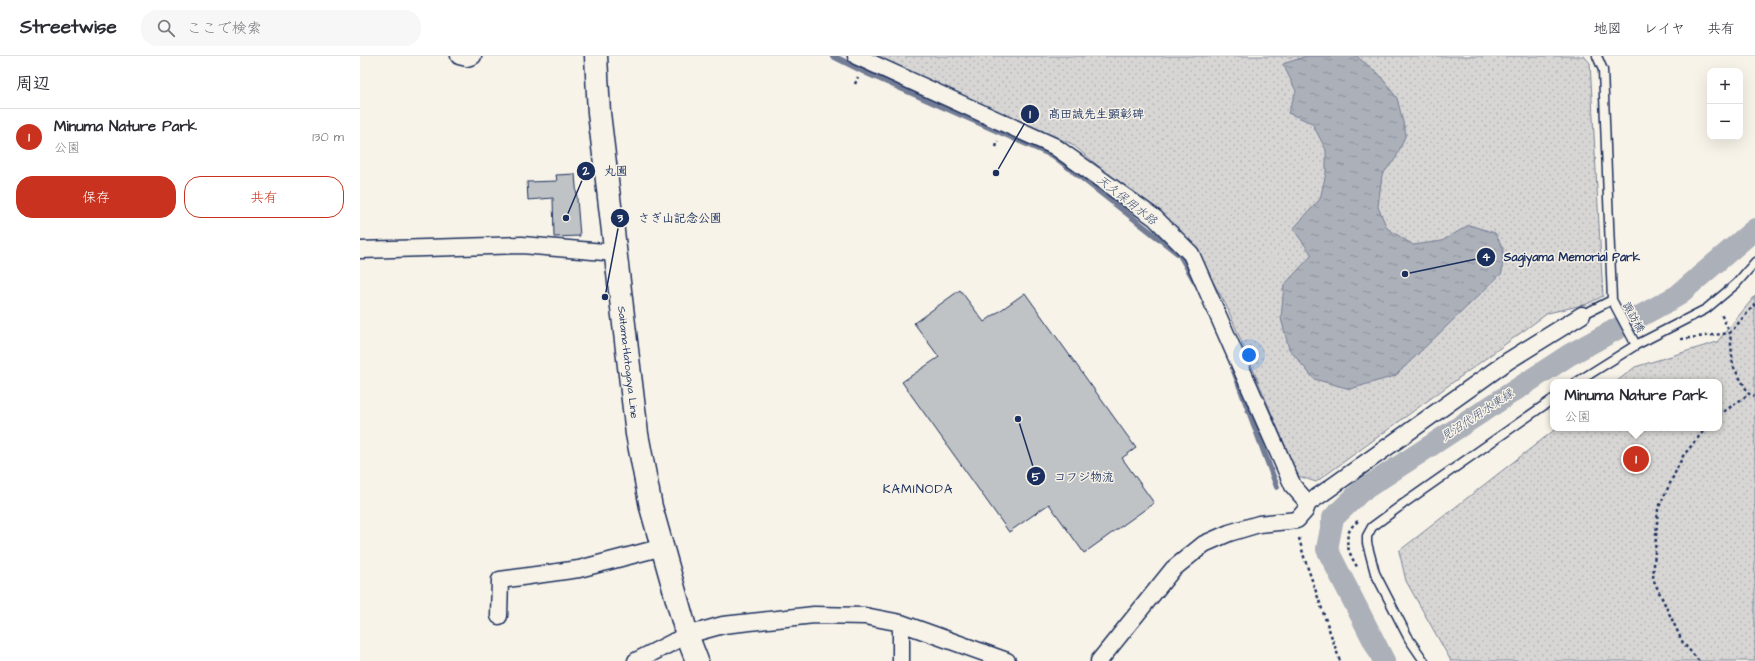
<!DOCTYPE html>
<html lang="ja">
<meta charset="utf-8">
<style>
:root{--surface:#fff;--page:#f7f7f7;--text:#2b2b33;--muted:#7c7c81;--line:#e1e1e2;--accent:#c8321e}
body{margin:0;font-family:"Architects Daughter","Klee One",sans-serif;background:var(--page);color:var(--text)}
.controls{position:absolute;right:12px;top:12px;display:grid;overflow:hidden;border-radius:8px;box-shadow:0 4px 16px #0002}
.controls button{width:36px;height:36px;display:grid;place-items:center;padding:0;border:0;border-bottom:1px solid var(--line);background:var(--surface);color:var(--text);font:20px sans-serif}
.you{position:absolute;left:889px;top:299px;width:14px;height:14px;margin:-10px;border:3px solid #fff;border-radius:50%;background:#1a73e8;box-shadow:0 0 0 6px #1a73e833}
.badge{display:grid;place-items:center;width:26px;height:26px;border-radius:50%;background:var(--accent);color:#fff;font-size:13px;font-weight:700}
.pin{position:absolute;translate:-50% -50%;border:2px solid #fff;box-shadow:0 1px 4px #0006}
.popup{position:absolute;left:1190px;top:323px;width:172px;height:52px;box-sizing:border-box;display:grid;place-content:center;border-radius:8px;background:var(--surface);filter:drop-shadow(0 1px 3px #0005);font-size:13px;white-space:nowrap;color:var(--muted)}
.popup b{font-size:15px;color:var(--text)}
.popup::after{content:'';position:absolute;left:50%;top:100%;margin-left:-8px;border:8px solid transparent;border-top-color:var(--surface)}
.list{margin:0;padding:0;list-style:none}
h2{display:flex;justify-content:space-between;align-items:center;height:52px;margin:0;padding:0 16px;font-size:17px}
h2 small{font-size:13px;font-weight:400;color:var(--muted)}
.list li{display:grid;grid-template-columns:26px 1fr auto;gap:12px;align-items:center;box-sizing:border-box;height:56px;padding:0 16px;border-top:1px solid var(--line)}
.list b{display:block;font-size:15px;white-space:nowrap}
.list p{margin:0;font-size:13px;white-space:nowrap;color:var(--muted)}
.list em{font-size:13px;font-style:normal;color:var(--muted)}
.actions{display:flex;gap:8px;padding:12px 16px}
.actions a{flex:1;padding:9px 0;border:1px solid var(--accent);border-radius:16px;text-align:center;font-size:14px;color:var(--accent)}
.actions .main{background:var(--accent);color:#fff}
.icon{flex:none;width:22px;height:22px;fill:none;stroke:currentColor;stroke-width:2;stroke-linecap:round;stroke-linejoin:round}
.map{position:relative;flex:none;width:1395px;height:605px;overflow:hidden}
header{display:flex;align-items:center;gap:24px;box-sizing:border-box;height:56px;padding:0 20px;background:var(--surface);border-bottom:1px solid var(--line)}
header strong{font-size:19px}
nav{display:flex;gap:22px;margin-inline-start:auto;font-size:14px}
.search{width:280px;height:36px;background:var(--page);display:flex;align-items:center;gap:10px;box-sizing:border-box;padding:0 14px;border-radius:16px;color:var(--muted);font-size:15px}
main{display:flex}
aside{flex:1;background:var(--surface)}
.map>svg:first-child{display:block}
</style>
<header>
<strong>Streetwise</strong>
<div class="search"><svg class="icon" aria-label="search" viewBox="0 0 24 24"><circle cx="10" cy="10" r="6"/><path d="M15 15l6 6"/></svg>ここで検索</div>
<nav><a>地図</a><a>レイヤ</a><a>共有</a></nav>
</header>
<main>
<aside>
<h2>周辺<small></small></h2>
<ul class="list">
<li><span class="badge">1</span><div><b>Minuma Nature Park</b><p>公園</p></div><em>130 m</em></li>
</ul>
<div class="actions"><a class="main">保存</a><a>共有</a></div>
</aside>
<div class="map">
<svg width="1395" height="605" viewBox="0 0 1395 605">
<defs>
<pattern id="grass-dots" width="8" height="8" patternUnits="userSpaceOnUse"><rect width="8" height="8" fill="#d7d6d4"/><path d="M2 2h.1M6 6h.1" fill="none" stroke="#b8b8b8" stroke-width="1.8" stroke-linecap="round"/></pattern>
<pattern id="water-ripples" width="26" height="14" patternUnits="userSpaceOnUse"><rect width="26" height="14" fill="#acb0b9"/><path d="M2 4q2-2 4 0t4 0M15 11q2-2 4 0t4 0" fill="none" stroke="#8b909a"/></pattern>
</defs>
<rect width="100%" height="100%" fill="#f7f3e8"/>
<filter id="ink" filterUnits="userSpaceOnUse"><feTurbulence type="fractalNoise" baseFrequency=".025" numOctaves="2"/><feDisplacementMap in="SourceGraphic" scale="8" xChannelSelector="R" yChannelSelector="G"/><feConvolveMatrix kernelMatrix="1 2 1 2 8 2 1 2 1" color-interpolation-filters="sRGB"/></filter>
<g filter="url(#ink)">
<!-- grass -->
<path fill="url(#grass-dots)" stroke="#798299" d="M511 0H1224L1230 7 1243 240 1227 248 1188 257 956 426 938 420 866 249 832 188 712 88 598 41Z
M1395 240V605H1091L1046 525 1039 495 1197 372H1359V326H1256L1275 311 1357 286Z"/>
<!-- water -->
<path fill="url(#water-ripples)" stroke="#727c95" d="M947 0H996L1018 17 1037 42 1046 78 1036 102 1022 119 1018 151 1027 172 1053 189 1082 185 1109 169 1135 177 1143 192 1142 217 1035 320 990 333 954 323 929 293 921 262 924 229 952 199 933 173 960 143 966 117V94L952 67 928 57 936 35 923 8Z"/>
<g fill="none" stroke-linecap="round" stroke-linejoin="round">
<!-- stream -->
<path stroke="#727c95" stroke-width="6" d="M473 0 509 18 694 100 820 199 836 227
M873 312 917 431"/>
<!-- canal -->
<path stroke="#acb0b9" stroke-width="22" d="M1024 605 967 493 973 462 1000 436 1209 299 1317 240 1395 173"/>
</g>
<!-- building -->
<path fill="#c0c3c5" stroke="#1b2f5e" d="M215 118 220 180 194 181 193 142 168 144 167 126 197 125 196 119Z
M600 234 624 266 665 237 776 392 762 402 794 447 724 497 689 448 649 476 542 326 579 301 554 267Z"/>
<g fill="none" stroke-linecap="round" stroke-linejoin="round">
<!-- lane casing -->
<g stroke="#1b2f5e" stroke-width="11">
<path id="lane" d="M1237 0 1243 14 1252 244
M1252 244 1276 289
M1222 259 1252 244
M1217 326 1276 289 1346 253 1376 228 1395 206
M1064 605 1049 583 1015 517 1007 487V480L1012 471 1043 448 1193 343"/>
</g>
<!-- street casing -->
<g stroke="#1b2f5e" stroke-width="19">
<path id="street" d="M99 0 107 2 113 0
M496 0 694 90 795 162 831 198 933 430 948 447 963 437 1148 305 1222 259
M0 194 162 189 256 197
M139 560 140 524 219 513 303 491
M541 567V605
M276 605 327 579 363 569 454 559 505 560 541 567 647 605
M739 605 813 513 844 488 869 477 899 468 937 464 945 455 948 447"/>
</g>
<!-- secondary casing -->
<g stroke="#1b2f5e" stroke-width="25">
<g id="secondary">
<path id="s1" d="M236 0 239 57 277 378 291 451 327 579 337 605"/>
</g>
</g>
<!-- path -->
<path stroke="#1b2f5e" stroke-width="2.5" stroke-dasharray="3 3" stroke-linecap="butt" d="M495 28 498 21
M636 91 638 85
M1395 248 1370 277 1373 310 1389 338 1395 340
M1321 283 1370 277 1361 258
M1359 359 1389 338
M998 465C980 478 988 497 998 512
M939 482 944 501 980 605
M1339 605 1323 587 1293 523 1298 453 1323 400 1346 372"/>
<!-- lane -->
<use href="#lane" stroke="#f7f3e8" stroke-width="8"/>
<!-- street -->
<use href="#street" stroke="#f7f3e8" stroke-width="16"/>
<!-- secondary -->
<use href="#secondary" stroke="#f7f3e8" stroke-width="22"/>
</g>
</g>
<g text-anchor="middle" stroke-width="3" stroke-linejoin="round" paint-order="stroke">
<!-- street labels -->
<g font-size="11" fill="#1b2f5e" stroke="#f7f3e8">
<text transform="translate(1274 261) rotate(61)" y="4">諏訪橋</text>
<text dy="4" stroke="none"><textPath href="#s1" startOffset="308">Saitama-Hatogaya Line</textPath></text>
</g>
<!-- water labels -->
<g font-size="12" font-style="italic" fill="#465679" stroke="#f7f3e8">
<text transform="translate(767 144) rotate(38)" y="4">天久保用水路</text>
<text transform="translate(1117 359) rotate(-33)" y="4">見沼代用水東縁</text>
</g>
<!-- quarter labels -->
<g font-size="13" letter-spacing="1" fill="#1b2f5e" stroke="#f7f3e8">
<text x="558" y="437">KAMINODA</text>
</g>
</g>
<!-- callouts -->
<path fill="none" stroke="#1b2f5e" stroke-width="1.5" d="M636 117L670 58M206 162L226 115M245 241L260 162M1045 218L1126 201M658 363L676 420"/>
<g fill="#1b2f5e" stroke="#f7f3e8" stroke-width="1.5">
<circle cx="636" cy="117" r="4"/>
<circle cx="206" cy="162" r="4"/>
<circle cx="245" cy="241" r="4"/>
<circle cx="1045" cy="218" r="4"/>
<circle cx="658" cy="363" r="4"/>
<circle cx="670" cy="58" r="10"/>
<circle cx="226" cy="115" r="10"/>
<circle cx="260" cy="162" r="10"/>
<circle cx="1126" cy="201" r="10"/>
<circle cx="676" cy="420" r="10"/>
</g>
<g font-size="12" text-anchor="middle" font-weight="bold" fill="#fff">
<text x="670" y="62">1</text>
<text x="226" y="119">2</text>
<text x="260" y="166">3</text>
<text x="1126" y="205">4</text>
<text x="676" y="425">5</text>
</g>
<g font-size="12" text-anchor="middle" font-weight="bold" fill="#1b2f5e" stroke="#f7f3e8" stroke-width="3" stroke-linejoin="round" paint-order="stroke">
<text x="736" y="62">髙田誠先生顕彰碑</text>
<text x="256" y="119">丸園</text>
<text x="320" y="166">さぎ山記念公園</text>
<text x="1212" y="205">Sagiyama Memorial Park</text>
<text x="724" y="425">コフジ物流</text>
</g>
</svg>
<div class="controls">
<button>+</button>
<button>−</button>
</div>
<div class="you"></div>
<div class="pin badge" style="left:1276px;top:403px">1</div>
<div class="popup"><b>Minuma Nature Park</b>公園</div>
</div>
</main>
